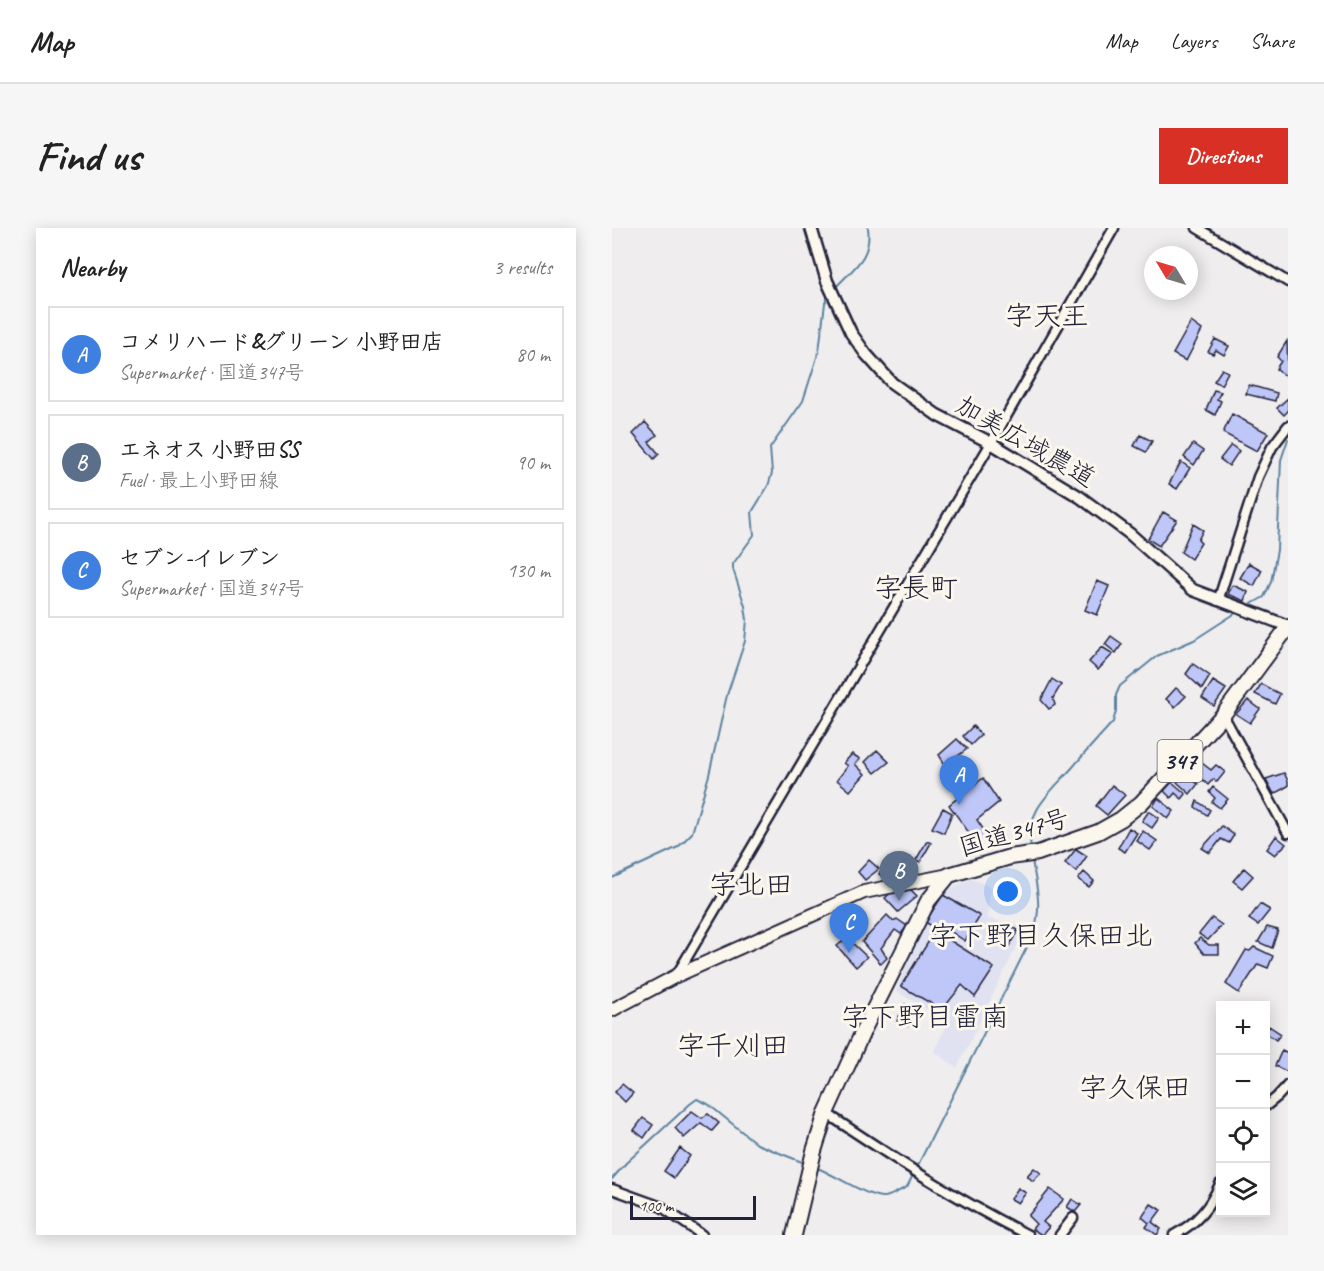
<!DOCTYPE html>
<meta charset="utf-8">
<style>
:root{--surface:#fff;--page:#f6f6f6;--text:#222;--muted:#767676;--line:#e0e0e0;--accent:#d93025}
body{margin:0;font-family:Caveat,"Klee One",sans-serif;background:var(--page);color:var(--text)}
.controls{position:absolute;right:18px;bottom:18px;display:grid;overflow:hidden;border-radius:0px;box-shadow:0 3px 15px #0003}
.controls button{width:54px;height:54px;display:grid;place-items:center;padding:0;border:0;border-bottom:2px solid var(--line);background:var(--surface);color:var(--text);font:30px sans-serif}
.compass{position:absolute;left:532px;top:18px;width:54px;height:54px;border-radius:50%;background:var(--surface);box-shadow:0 3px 15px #0003;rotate:308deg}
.scale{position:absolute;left:18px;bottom:15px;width:126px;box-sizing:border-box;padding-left:6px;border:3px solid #22223b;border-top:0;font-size:16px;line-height:21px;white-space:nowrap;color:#22223b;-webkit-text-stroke:4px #fbf7ec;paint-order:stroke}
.you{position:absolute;left:396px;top:664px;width:21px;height:21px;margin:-15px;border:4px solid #fff;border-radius:50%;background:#1a73e8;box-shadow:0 0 0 9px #1a73e833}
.badge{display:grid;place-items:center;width:39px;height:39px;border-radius:50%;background:var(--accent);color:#fff;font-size:20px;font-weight:700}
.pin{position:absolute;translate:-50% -50px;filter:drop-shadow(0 2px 3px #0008)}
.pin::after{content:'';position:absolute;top:32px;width:21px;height:18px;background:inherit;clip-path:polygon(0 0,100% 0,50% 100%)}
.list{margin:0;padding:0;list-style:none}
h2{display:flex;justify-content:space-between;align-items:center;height:78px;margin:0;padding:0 24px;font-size:26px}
h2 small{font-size:20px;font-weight:400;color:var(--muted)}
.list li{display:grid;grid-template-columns:39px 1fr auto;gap:18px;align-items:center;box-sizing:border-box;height:96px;margin:0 12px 12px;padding:0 12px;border:2px solid var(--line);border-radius:0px}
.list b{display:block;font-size:22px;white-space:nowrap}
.list p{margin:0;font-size:20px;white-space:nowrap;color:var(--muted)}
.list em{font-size:20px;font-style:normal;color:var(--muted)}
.icon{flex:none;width:33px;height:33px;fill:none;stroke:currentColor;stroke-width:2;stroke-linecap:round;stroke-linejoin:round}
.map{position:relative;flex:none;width:676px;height:1007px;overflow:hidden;border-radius:0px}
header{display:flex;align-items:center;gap:36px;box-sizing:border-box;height:84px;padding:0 30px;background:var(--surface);border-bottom:2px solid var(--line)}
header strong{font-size:28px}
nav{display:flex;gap:33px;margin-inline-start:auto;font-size:21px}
.intro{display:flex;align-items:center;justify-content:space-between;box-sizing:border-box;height:144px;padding:0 36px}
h1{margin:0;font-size:42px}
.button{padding:15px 27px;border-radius:0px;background:var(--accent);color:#fff;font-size:21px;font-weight:700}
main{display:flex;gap:36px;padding:0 36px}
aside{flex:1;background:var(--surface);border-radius:0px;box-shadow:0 3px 15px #0003}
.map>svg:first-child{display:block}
</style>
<header>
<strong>Map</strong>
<nav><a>Map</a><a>Layers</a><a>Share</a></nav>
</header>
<div class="intro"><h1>Find us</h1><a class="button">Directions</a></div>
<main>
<aside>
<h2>Nearby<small>3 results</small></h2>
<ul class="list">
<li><span class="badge" style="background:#3f7fe0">A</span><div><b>コメリハード&amp;グリーン 小野田店</b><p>Supermarket · 国道347号</p></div><em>80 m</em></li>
<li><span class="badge" style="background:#5c6f8a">B</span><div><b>エネオス 小野田SS</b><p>Fuel · 最上小野田線</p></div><em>90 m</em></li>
<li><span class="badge" style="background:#3f7fe0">C</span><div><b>セブン-イレブン</b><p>Supermarket · 国道347号</p></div><em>130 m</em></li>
</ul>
</aside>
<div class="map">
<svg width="676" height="1007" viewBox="0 0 676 1007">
<rect width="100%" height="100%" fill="#efedee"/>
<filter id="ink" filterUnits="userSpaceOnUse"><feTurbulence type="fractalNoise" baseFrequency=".0167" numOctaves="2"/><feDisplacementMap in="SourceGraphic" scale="12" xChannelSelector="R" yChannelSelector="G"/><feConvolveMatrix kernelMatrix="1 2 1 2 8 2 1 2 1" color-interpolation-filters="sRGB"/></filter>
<g filter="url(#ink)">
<!-- built -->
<path fill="#e0e2f1" d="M360 651 379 659 375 690 413 701 345 840 322 823 336 794 284 763 311 697 332 663Z"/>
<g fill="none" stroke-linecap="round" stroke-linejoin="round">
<!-- stream -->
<path stroke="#5c83a0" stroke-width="2" d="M223 60C241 40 260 30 256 0
M634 379 652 369 659 354 665 322 669 232 676 211
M419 620C413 583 437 566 460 540 473 525 487 509 501 494L504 483V467L508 458 545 428 582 412 627 383
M0 650 66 619 80 605 97 547 115 467 133 413 135 392 133 378 121 341V336L142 307 140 284 156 258 160 245 158 220 191 173 207 123 213 75 217 66
M203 939C220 945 258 971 273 969 280 968 288 962 295 959L420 709C431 680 425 661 420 632
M0 951 14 935 78 876 85 871 96 876 145 916 195 936"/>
</g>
<!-- building -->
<path fill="#bec7f8" stroke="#22223b" stroke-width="1.5" d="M579 94 590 102 574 133 561 126Z
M603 111 617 118 612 127 604 122 601 126 596 124Z
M675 113 676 144 674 148 664 141 669 133 665 129Z
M610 141 616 144 609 157 602 153Z
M637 157 665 165 663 173 634 166Z
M602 162 609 164 605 171 609 173 603 187 594 182Z
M676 170V183L672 187 665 180Z
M620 186 656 205 645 223 611 205Z
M33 194 45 207 37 214 47 226 42 231 21 206Z
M528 207 540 213 534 224 522 218Z
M581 216 591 223 582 237 572 229Z
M619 217 627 223 617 238 608 231Z
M569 234 578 240 565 261 557 256Z
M551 284 565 292 547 318 536 311Z
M581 296 591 302 586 312 589 315 579 331 569 324Z
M637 335 650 342 642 358 628 350Z
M485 353 497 358 485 387 473 382Z
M621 357 636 364 633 373 616 366Z
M499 408 510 416 504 425 493 416Z
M490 419 501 426 486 442 477 434Z
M581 436 598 448 590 461 574 446Z
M440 451 449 457 441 470 443 477 437 481 429 472Z
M601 453 614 461 602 478 590 470Z
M649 456 668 466 663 476 643 466Z
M564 460 574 468 563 479 554 471Z
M636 472 648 481 638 495 624 486Z
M361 498 369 507 359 517 351 508Z
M345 511 355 521 338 534 342 540 337 543 327 527Z
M265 522 277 534 263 545 253 534Z
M240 526 248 531 243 536 253 546 238 563 225 552 236 538 232 535Z
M581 528 599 542 604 537 613 544 605 554 601 551 596 557 573 535Z
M362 539V546L348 549 347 542Z
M672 545 676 553V558L662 566 654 551Z
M573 546 586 556 578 566 565 554Z
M371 550 387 574 365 592 375 607 365 616 337 577Z
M560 554 574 566 570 571 563 565 559 570 552 563Z
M500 557 513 567 495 587 484 578Z
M601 559 616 571 608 580 600 574 603 570 597 564Z
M546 570 562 583 556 591 541 578Z
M585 573 598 582 595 587 583 579Z
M331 580 340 585 332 605 320 600Z
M537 583 547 590 540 600 530 593Z
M610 598 622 607 617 615 609 611 598 625 590 620Z
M517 600 525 605 513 624 506 620Z
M531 603 545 613 538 622 525 613Z
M664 608 674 616 663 627 655 621Z
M315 613 319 615 308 634 304 632Z
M464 621 475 628 464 644 453 635Z
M257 632 267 641 253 652 246 644Z
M273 639 282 647 275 653 267 646Z
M632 640 641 648 630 660 621 653Z
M472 644 482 653 477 659 466 651Z
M297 660 305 668 286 684 273 670 283 661 287 666Z
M331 667 368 688 353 713 335 701 332 705 313 694Z
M648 676 658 682 646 697 637 691Z
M275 687 281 693 285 691 295 698 289 706 283 702 269 720 275 730 269 736 250 714Z
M600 690 610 697 596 712 587 706Z
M396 697 406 702 397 718 387 714Z
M655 699 666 702 660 720 646 714Z
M323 703 382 740 363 769 350 757 330 782 289 758Z
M235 710 255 729 244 739 225 718Z
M588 710 597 717H607V726H592L583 715Z
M642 719 661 728 656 740 646 736 627 765 614 756 634 722 638 723Z
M293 776 302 782 296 798 285 793Z
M657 798 669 806 664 812 654 805Z
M670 822 676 825V844L663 838Z
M10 856 21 865 13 874 3 864Z
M80 883 90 890 96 886 107 895 100 903 89 895 72 910 63 900Z
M31 890 41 897 32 910 22 902Z
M68 920 78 928 62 950 52 943Z
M422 940 429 945 421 953 415 948Z
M406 960 414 965 406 975 399 971Z
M438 961 452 971 431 994 437 999 430 1007 420 1001 424 996 416 988Z
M460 971 469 977 463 984 455 979Z
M539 976 549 982 540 994 549 1001 545 1007 534 999 537 995 530 989Z"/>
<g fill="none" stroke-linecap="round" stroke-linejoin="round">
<!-- minor casing -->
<g stroke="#22223b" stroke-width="13">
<path id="minor" d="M585 0 676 54
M606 373 646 249 660 219 676 198
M611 487 676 605
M64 748 379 215 502 0
M654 878 665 869 676 857
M214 885C280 929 345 972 416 1007
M0 961 50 979 90 1007
M448 1007 461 990
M562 1007C585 995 598 979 608 956"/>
</g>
<!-- tertiary casing -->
<g stroke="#22223b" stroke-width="15">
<path id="tertiary" d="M199 0 215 53 239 105 254 126 280 155 325 187 379 215 468 269 518 306 581 362 676 398"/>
</g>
<!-- secondary casing -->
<g stroke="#22223b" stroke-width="16">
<path id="secondary" d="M0 782 64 748 252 664 337 647"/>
</g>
<!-- trunk casing -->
<g stroke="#22223b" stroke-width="18">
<path id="trunk" d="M182 1007 202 923 214 885 253 799 316 673 337 647 398 629 426 625 486 604 509 591 529 575 611 487 676 399"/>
</g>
<!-- minor -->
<use href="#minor" stroke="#fbf7ec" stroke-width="8"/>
<!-- tertiary -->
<use href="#tertiary" stroke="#fbf7ec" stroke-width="10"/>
<!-- secondary -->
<use href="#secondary" stroke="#fbf7ec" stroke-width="12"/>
<!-- trunk -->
<use href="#trunk" stroke="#fbf7ec" stroke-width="14"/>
</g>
</g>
<g text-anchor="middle" stroke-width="6" stroke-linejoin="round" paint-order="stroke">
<!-- shield labels -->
<rect fill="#fbf7ec" stroke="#636270" stroke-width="1.5" x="545.5" y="512" width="45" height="42" rx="4.5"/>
<g font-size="24" font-weight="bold" fill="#22223b">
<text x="568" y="541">347</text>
</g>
<!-- street labels -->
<g font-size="26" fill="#22223b" stroke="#fbf7ec">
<text transform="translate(414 213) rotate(30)" y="9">加美広域農道</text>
<text transform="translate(402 604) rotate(-16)" y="9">国道347号</text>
</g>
<!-- quarter labels -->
<g font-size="28" fill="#22223b" stroke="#fbf7ec">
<text x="435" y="97">字天王</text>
<text x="304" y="369">字長町</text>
<text x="139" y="666">字北田</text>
<text x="429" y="717">字下野目久保田北</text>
<text x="313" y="798">字下野目雷南</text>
<text x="121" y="827">字千刈田</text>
<text x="523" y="869">字久保田</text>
</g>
</g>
</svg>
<div class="controls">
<button>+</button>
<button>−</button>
<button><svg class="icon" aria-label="locate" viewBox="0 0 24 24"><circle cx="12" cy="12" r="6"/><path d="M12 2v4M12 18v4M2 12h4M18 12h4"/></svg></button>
<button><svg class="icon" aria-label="layers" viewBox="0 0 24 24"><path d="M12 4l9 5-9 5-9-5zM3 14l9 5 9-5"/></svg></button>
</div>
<svg class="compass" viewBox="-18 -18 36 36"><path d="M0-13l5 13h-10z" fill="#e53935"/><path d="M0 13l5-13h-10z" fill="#767676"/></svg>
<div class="scale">100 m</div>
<div class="you"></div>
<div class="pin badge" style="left:347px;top:577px;background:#3f7fe0">A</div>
<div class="pin badge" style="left:287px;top:673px;background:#5c6f8a">B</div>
<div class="pin badge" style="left:237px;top:725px;background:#3f7fe0">C</div>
</div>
</main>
